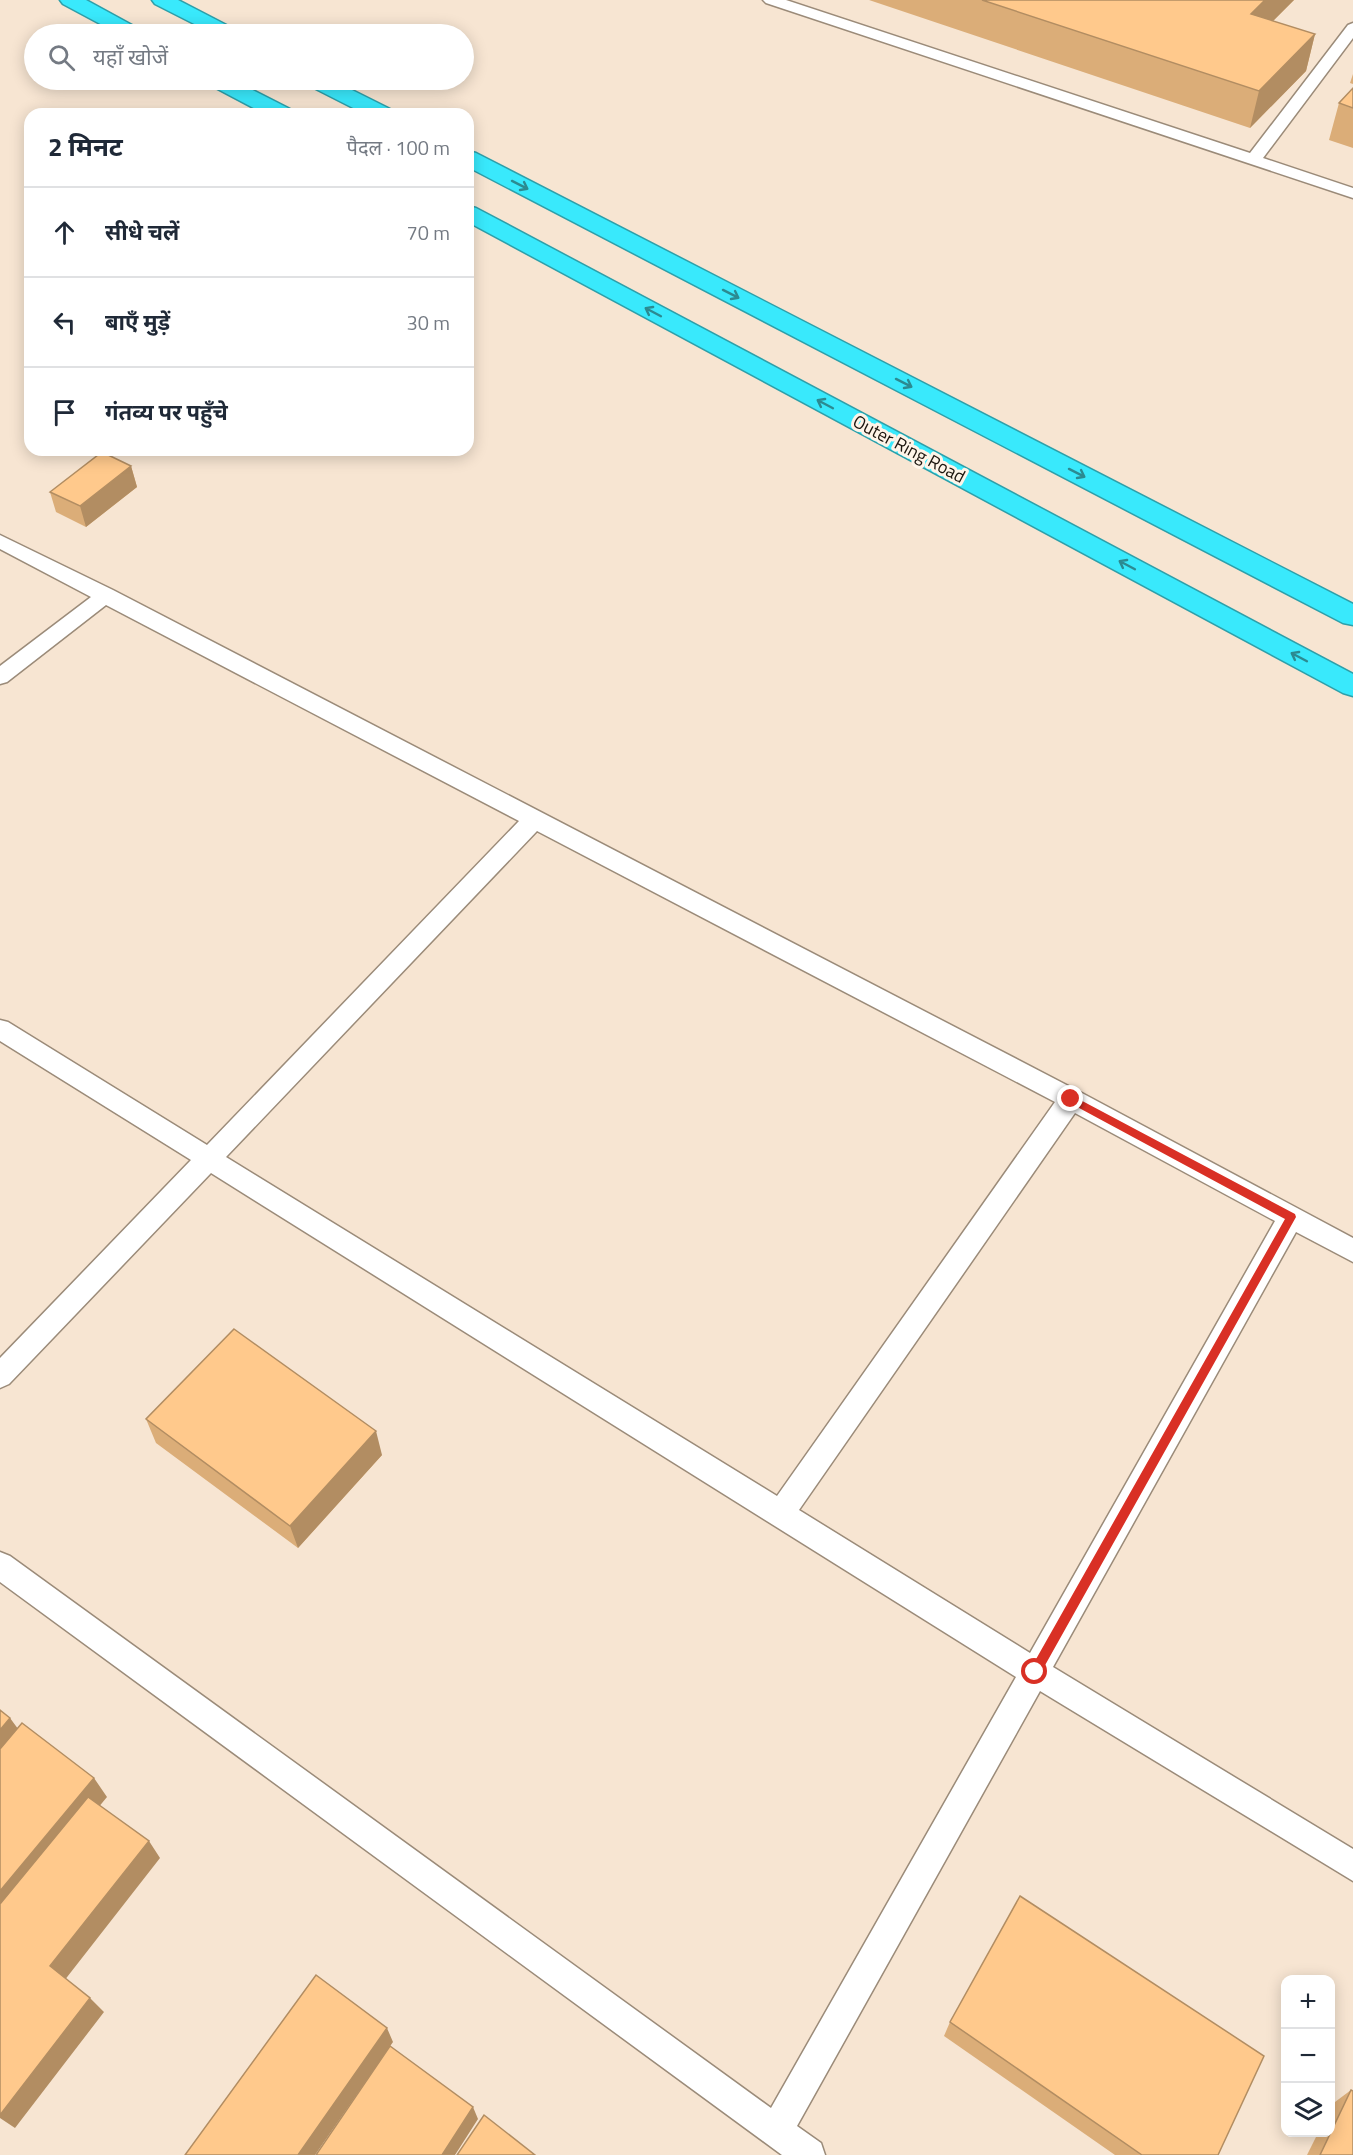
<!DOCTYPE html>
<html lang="hi">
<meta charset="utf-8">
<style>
:root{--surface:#fff;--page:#f2f2f3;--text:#1f2937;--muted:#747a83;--line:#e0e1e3}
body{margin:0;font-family:"Titillium Web","Noto Sans Devanagari",sans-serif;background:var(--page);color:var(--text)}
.controls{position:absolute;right:18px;bottom:18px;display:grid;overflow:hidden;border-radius:12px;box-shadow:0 3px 15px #0003}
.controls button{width:54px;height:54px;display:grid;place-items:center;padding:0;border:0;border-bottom:2px solid var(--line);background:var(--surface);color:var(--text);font:30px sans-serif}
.stop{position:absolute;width:18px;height:18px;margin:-14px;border:4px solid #d93025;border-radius:50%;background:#fff}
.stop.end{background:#d93025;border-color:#fff;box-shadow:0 2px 6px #0008}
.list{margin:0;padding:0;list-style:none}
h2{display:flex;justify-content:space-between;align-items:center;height:78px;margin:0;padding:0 24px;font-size:26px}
h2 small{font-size:20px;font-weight:400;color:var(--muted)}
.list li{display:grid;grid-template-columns:39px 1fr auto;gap:18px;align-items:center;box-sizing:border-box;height:90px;padding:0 24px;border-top:2px solid var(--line)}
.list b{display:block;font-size:22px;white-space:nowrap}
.list em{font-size:20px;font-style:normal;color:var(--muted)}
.icon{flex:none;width:33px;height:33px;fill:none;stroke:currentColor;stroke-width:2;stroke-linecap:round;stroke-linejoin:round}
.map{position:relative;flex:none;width:1353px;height:2155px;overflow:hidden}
.search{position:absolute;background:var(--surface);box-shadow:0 3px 15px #0003;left:24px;top:24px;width:450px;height:66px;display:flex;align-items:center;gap:15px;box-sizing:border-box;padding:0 21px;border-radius:33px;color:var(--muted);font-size:22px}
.panel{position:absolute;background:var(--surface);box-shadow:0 3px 15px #0003;left:24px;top:108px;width:450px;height:348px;border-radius:18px}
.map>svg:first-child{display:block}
</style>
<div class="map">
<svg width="1353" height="2155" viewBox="0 0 1353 2155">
<rect width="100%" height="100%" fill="#f7e5d2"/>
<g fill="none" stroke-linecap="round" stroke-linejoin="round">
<!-- lane casing -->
<g stroke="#9b8b79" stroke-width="3">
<path id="lane" d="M763 0H786L1250 153 1348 25 1353 23V38L1263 158 1353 188V198L766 3Z
M0 535 113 590 1080 1092 1353 1238V1262L1296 1232 1053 1667 1353 1849V1881L1040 1691 797 2126 821 2143 825 2155H782L0 1582V1552L10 1556 771 2108 1016 1677 211 1173 9 1384 0 1388V1358L191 1160 0 1041V1020L8 1022 207 1145 519 821 106 605 7 682 0 684V666L91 597 0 549ZM537 831 1055 1102 777 1496 226 1157ZM1075 1113 1275 1221 1030 1653 799 1510Z"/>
</g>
<!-- highway casing -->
<g stroke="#2e9fa9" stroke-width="3">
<path id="highway" d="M60 0H86L141 30 145 34H119L63 4Z
M152 0H178L236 30 240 34H214L155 4Z
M207 80H233L290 109 293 114H265L210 85Z
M306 80H332L390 109 393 114H365L308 85Z
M468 151 476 153 1353 604V625L1343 623 468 167Z
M468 206 476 208 1353 674V696L1343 693 468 222Z"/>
</g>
<!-- lane -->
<use href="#lane" fill="#fff" fill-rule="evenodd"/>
<!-- highway -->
<use href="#highway" fill="#39e9fc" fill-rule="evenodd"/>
</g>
<!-- wall -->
<path fill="#dbad78" d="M869 0H1294L1273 21 1315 34 1306 71 1250 128Z
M1353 74V84L1350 83Z
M1353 88V148L1329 140 1339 103Z
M131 466 137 487 86 527 56 512 50 492Z
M146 1419 382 1455 298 1548 156 1443Z
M950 2022 1218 2155H1115L944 2036Z
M1351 2090 1353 2155H1307L1318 2133H1330V2107L1331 2105Z"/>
<!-- shaded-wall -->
<path fill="#b28d62" d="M1265 0H1294L1243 51 1251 14Z
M1315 34 1306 71 1250 128 1259 91Z
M131 466 137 487 86 527 80 506Z
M376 1431 382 1455 298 1548 290 1526Z
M10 1718 24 1737 0 1765V1730Z
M94 1778 107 1797 0 1926V1891Z
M149 1841 160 1858 64 1981 50 1966Z
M90 1998 104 2012 15 2128 0 2118V2115Z
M387 2028 393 2042 315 2155H298Z
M473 2107 478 2119 455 2155H442Z"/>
<!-- building -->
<path fill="#ffc98c" stroke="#b28d62" stroke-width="1.5" d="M982 0H1265L1251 14 1315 34 1259 91Z
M1353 88V108L1339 103Z
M102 452 131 466 80 506 50 492Z
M234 1329 376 1431 290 1526 146 1419Z
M0 1710 10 1718 0 1730Z
M22 1723 94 1778 0 1891V1749Z
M88 1797 149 1841 50 1966 90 1998 0 2115V1904Z
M1020 1896 1264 2056 1218 2155H1142L950 2022Z
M316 1975 387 2028 298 2155H185Z
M390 2046 473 2107 442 2155H316Z
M1351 2090 1353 2091V2155H1320Z
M484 2115 535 2155H457Z"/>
<!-- one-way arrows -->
<defs><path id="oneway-shaft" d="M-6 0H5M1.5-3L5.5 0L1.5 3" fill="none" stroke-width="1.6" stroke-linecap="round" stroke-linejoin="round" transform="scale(1.5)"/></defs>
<g stroke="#2c8a91">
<use href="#oneway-shaft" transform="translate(520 185) rotate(27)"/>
<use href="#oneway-shaft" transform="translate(731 294) rotate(27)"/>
<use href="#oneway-shaft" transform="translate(653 312) rotate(-152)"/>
<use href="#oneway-shaft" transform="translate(904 383) rotate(27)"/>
<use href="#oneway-shaft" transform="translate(825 404) rotate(-152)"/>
<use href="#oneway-shaft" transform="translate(1077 473) rotate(27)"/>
<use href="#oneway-shaft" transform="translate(1127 565) rotate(-152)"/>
<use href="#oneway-shaft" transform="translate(1299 657) rotate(-152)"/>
</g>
<!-- route -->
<path fill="#d93025" d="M1071 1095 1295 1214 1296 1217 1039 1676 1035 1678 1029 1672 1031 1668 1285 1219 1068 1102 1066 1099Z"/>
<g text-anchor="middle" stroke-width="6" stroke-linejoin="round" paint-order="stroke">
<!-- far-street labels -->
<g font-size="18" fill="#1b150e" stroke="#fef4e8">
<text transform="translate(909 449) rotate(28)" y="6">Outer Ring Road</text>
</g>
</g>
</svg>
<div class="controls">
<button>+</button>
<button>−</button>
<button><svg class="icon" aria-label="layers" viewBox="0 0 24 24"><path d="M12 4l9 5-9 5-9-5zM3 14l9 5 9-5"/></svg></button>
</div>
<div class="stop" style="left:1035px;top:1672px"></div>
<div class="stop end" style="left:1071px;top:1099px"></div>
<div class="search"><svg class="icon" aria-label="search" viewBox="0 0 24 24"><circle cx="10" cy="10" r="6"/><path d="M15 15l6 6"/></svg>यहाँ खोजें</div>
<section class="panel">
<h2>2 मिनट<small>पैदल · 100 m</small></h2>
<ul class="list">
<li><svg class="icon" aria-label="ahead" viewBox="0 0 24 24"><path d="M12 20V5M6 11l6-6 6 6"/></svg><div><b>सीधे चलें</b></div><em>70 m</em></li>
<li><svg class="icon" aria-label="left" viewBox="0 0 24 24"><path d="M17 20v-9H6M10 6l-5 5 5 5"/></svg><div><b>बाएँ मुड़ें</b></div><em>30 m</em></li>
<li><svg class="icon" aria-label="arrive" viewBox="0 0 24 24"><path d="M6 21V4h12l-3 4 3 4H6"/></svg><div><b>गंतव्य पर पहुँचे</b></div></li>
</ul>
</section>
</div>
